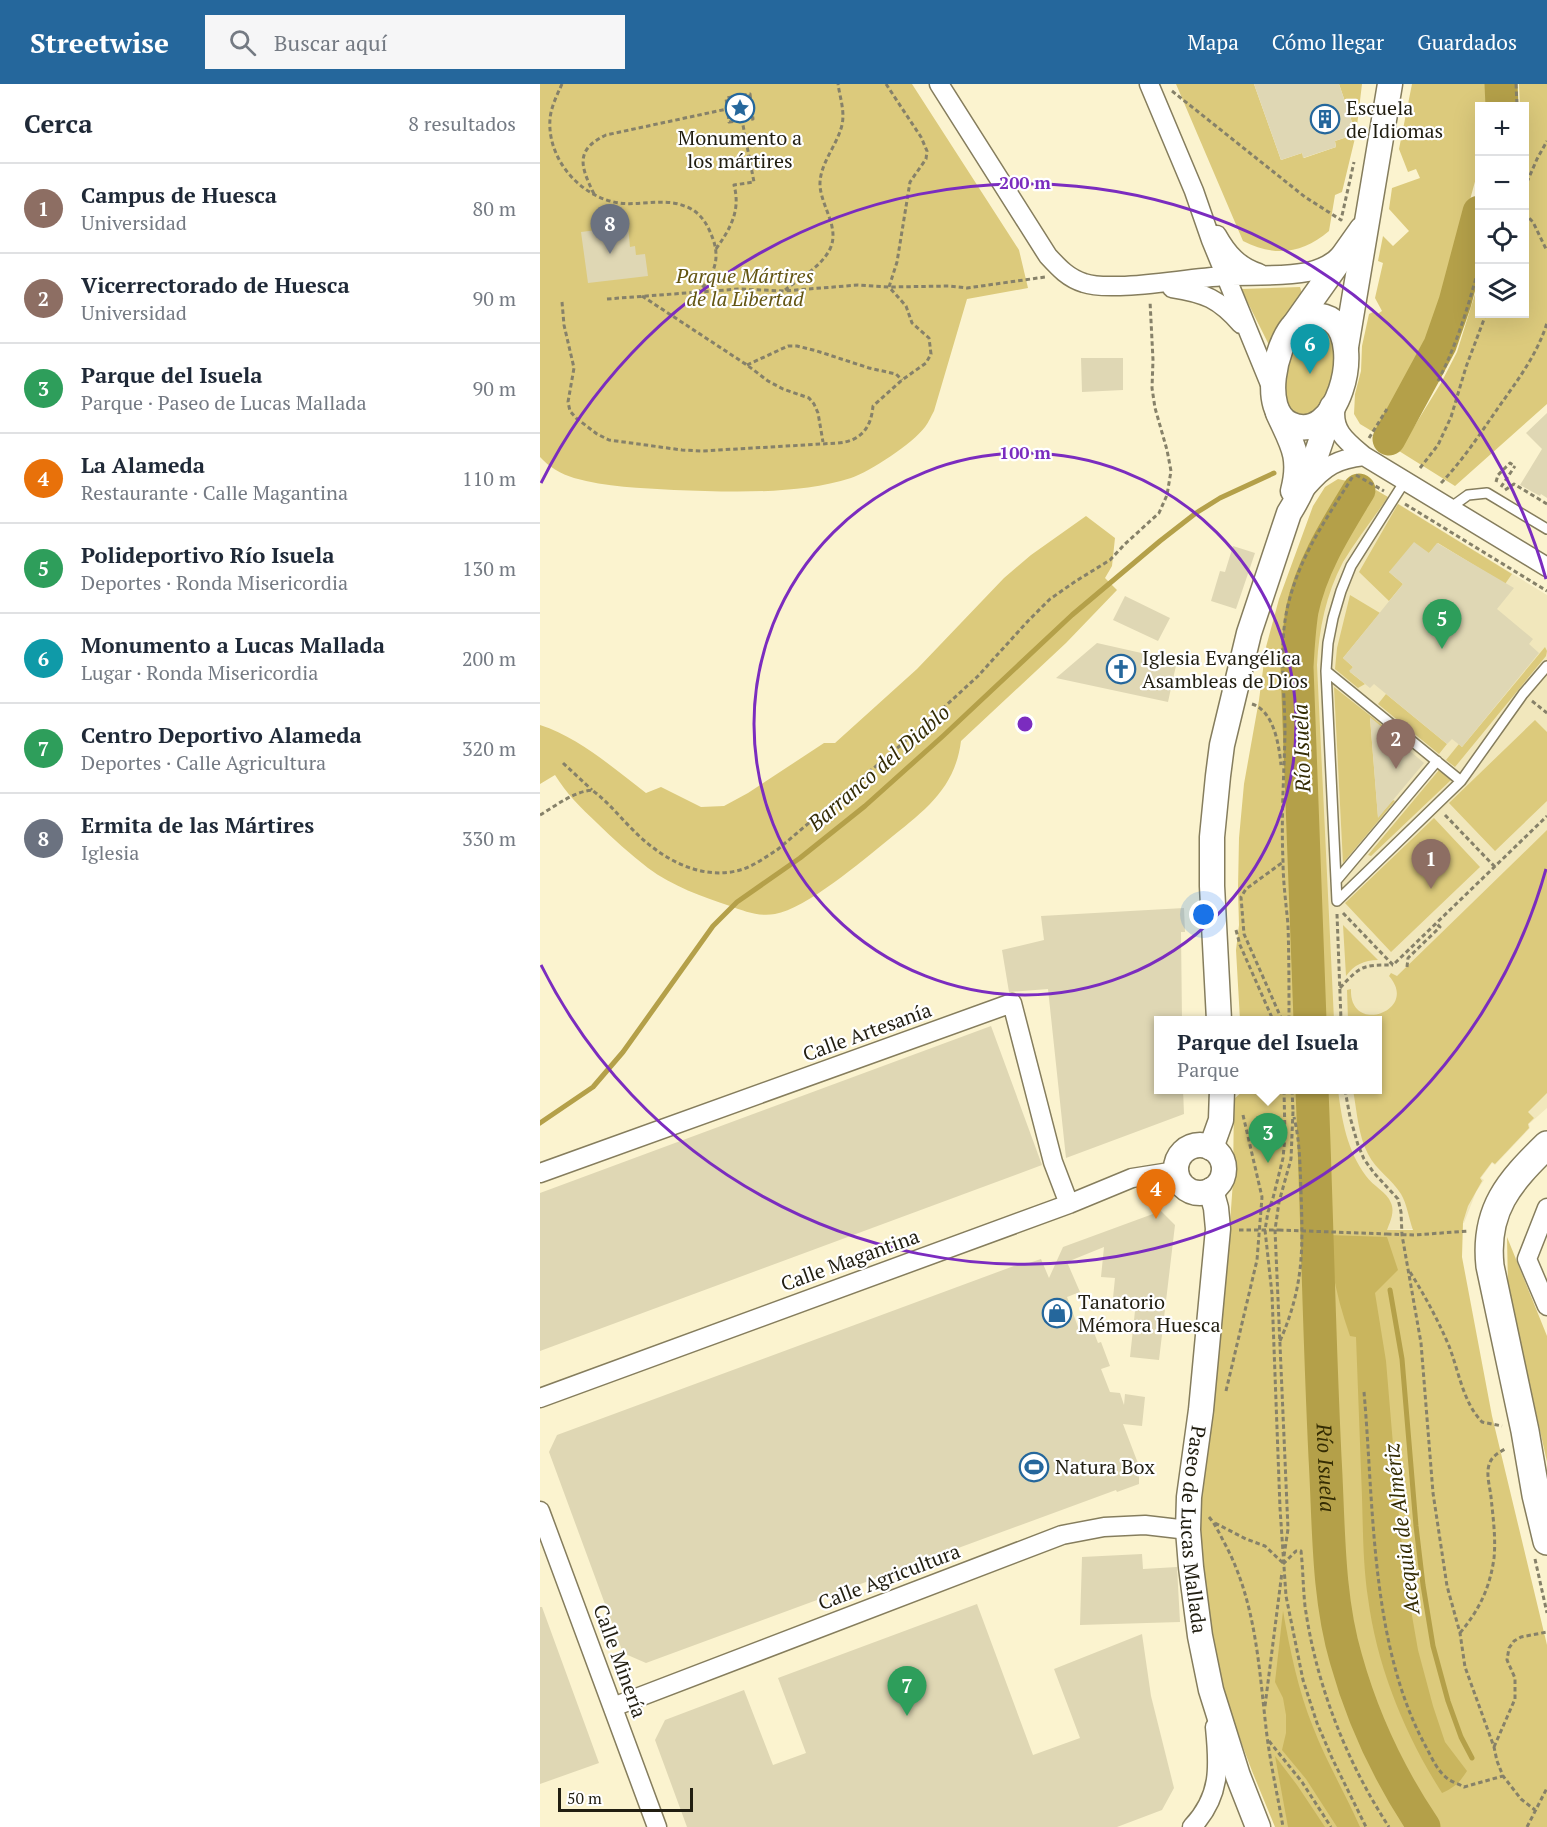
<!DOCTYPE html>
<html lang="es">
<meta charset="utf-8">
<style>
:root{--surface:#fff;--page:#f6f6f7;--text:#1f2937;--muted:#747a83;--line:#e0e1e3;--accent:#25679c}
body{margin:0;font-family:"PT Serif",serif;background:var(--page);color:var(--text)}
.controls{position:absolute;right:18px;top:18px;display:grid;overflow:hidden;border-radius:0px;box-shadow:0 6px 24px #0002}
.controls button{width:54px;height:54px;display:grid;place-items:center;padding:0;border:0;border-bottom:2px solid var(--line);background:var(--surface);color:var(--text);font:30px sans-serif}
.scale{position:absolute;left:18px;bottom:15px;width:135px;box-sizing:border-box;padding-left:6px;border:3px solid #211e11;border-top:0;font-size:16px;line-height:21px;white-space:nowrap;color:#211e11;-webkit-text-stroke:4px #fff;paint-order:stroke}
.you{position:absolute;left:664px;top:831px;width:21px;height:21px;margin:-15px;border:4px solid #fff;border-radius:50%;background:#1a73e8;box-shadow:0 0 0 9px #1a73e833}
.badge{display:grid;place-items:center;width:39px;height:39px;border-radius:50%;background:var(--accent);color:#fff;font-size:20px;font-weight:700}
.pin{position:absolute;translate:-50% -50px;filter:drop-shadow(0 2px 3px #0008)}
.pin::after{content:'';position:absolute;top:32px;width:21px;height:18px;background:inherit;clip-path:polygon(0 0,100% 0,50% 100%)}
.popup{position:absolute;left:614px;top:932px;width:228px;height:78px;box-sizing:border-box;display:grid;place-content:center;border-radius:0px;background:var(--surface);filter:drop-shadow(0 2px 4px #0005);font-size:20px;white-space:nowrap;color:var(--muted)}
.popup b{font-size:22px;color:var(--text)}
.popup::after{content:'';position:absolute;left:50%;top:100%;margin-left:-12px;border:12px solid transparent;border-top-color:var(--surface)}
.list{margin:0;padding:0;list-style:none}
h2{display:flex;justify-content:space-between;align-items:center;height:78px;margin:0;padding:0 24px;font-size:26px}
h2 small{font-size:20px;font-weight:400;color:var(--muted)}
.list li{display:grid;grid-template-columns:39px 1fr auto;gap:18px;align-items:center;box-sizing:border-box;height:90px;padding:0 24px;border-top:2px solid var(--line)}
.list b{display:block;font-size:22px;white-space:nowrap}
.list p{margin:0;font-size:20px;white-space:nowrap;color:var(--muted)}
.list em{font-size:20px;font-style:normal;color:var(--muted)}
.icon{flex:none;width:33px;height:33px;fill:none;stroke:currentColor;stroke-width:2;stroke-linecap:round;stroke-linejoin:round}
.map{position:relative;flex:none;width:1007px;height:1743px;overflow:hidden}
header{display:flex;align-items:center;gap:36px;box-sizing:border-box;height:84px;padding:0 30px;background:var(--accent);color:#fff}
header strong{font-size:28px}
nav{display:flex;gap:33px;margin-inline-start:auto;font-size:21px}
.search{width:420px;height:54px;background:var(--page);display:flex;align-items:center;gap:15px;box-sizing:border-box;padding:0 21px;border-radius:0px;color:var(--muted);font-size:22px}
main{display:flex}
aside{flex:1;background:var(--surface)}
.map>svg:first-child{display:block}
</style>
<header>
<strong>Streetwise</strong>
<div class="search"><svg class="icon" aria-label="search" viewBox="0 0 24 24"><circle cx="10" cy="10" r="6"/><path d="M15 15l6 6"/></svg>Buscar aquí</div>
<nav><a>Mapa</a><a>Cómo llegar</a><a>Guardados</a></nav>
</header>
<main>
<aside>
<h2>Cerca<small>8 resultados</small></h2>
<ul class="list">
<li><span class="badge" style="background:#8d6e63">1</span><div><b>Campus de Huesca</b><p>Universidad</p></div><em>80 m</em></li>
<li><span class="badge" style="background:#8d6e63">2</span><div><b>Vicerrectorado de Huesca</b><p>Universidad</p></div><em>90 m</em></li>
<li><span class="badge" style="background:#2e9e5b">3</span><div><b>Parque del Isuela</b><p>Parque · Paseo de Lucas Mallada</p></div><em>90 m</em></li>
<li><span class="badge" style="background:#e8710a">4</span><div><b>La Alameda</b><p>Restaurante · Calle Magantina</p></div><em>110 m</em></li>
<li><span class="badge" style="background:#2e9e5b">5</span><div><b>Polideportivo Río Isuela</b><p>Deportes · Ronda Misericordia</p></div><em>130 m</em></li>
<li><span class="badge" style="background:#0f9aa8">6</span><div><b>Monumento a Lucas Mallada</b><p>Lugar · Ronda Misericordia</p></div><em>200 m</em></li>
<li><span class="badge" style="background:#2e9e5b">7</span><div><b>Centro Deportivo Alameda</b><p>Deportes · Calle Agricultura</p></div><em>320 m</em></li>
<li><span class="badge" style="background:#6b7280">8</span><div><b>Ermita de las Mártires</b><p>Iglesia</p></div><em>330 m</em></li>
</ul>
</aside>
<div class="map">
<svg width="1007" height="1743" viewBox="0 0 1007 1743">
<rect width="100%" height="100%" fill="#fbf3cf"/>
<!-- built -->
<path fill="#f1e7bc" d="M836 406 1007 511V1024L989 1040 990 1044 955 1081 952 1079 941 1094 944 1096 936 1108 924 1139 895 1144 847 1146 788 1144 783 1006H837V936H780L768 586 769 554 773 526 795 467Z"/>
<!-- green -->
<path fill="#dcca7c" d="M0 0H372L479 166 488 204 427 215 394 327C391 332 389 338 385 343 372 360 331 387 311 394 258 411 189 408 134 406 101 404 66 403 34 394 21 390 9 383 0 373Z
M636 0H714L741 76 762 69 764 74 796 63 795 57 816 50 799 0H822L816 50 802 108 795 111 789 147C762 170 735 173 703 157Z
M872 0H949L950 22H939V83L903 214 889 256 874 284 835 349 820 340 814 330 815 310 821 287 822 262 829 230 833 228 836 231 842 227 835 214 843 179 838 177 843 152 853 162 869 147 849 125 852 104 880 94 876 85 868 88 859 65Z
M979 0H1007V320L915 402 859 367 901 299 917 268 939 197V230H984V22H980Z
M760 203 763 213 730 263 701 205Z
M773 241 787 244 796 266 792 302 774 331 752 330 745 317 743 290 760 248Z
M798 395 807 397 812 400C786 439 761 477 750 523 746 543 746 563 745 583L758 936H700L696 866 699 841 698 805 699 754 704 700 719 616 726 563 739 515 773 422 785 403Z
M836 406 848 413C833 435 816 456 803 478 786 510 779 545 777 581L794 936H780L768 586C769 566 768 545 773 526 784 481 811 444 836 406Z
M858 420 972 490 965 500 898 459 889 469 849 488 863 500 849 517 819 488Z
M546 432 575 454 572 482 565 494 577 506 526 559 421 657C415 705 384 727 348 756 322 777 266 825 235 830 219 833 204 827 190 822 163 813 132 802 108 784 90 770 73 755 57 739 41 724 26 709 15 691L0 700V641C40 654 73 684 106 709L121 703 161 723 184 722 208 709 284 659H295L377 585 464 494 491 471Z
M810 511 840 529 803 574 813 583 810 588 825 600 818 604 795 585 797 564Z
M1005 563 1007 567 1006 572 915 683 906 676 919 660 922 663Z
M794 603 846 644 845 646 830 634 838 733 853 716 855 717 803 779Z
M846 610 907 660 899 670 838 620Z
M995 636 1007 648V717L955 767 909 719Z
M899 686 911 696 831 772 828 771Z
M894 734 940 783 851 868 805 819Z
M1007 746V1009L988 1028 994 1034 988 1040 989 1044 955 1080 952 1078 940 1094 942 1097 928 1122 923 1138 922 1173 952 1332 1007 1561V1743H735L712 1687 688 1623 676 1579 661 1489 659 1426 669 1350 690 1139 693 1097 694 1015 704 1006H760L765 1143 787 1144 783 1006H798C802 1037 807 1066 826 1092 833 1102 847 1108 851 1119 855 1128 850 1138 847 1146H873C869 1135 867 1120 861 1110 852 1095 836 1086 828 1070 818 1051 817 1027 813 1006H837V936H808L807 906 811 905C809 952 880 927 849 892L851 889 857 892Z
M803 841 838 876C824 876 814 881 806 892Z
M967 1153 1007 1252V1378L968 1202Z"/>
<!-- forest -->
<path fill="#c9b55e" d="M788 1151 847 1153 858 1186 835 1209 846 1277 860 1444 867 1503 878 1566 893 1622 905 1658 927 1687C920 1698 914 1704 902 1709 865 1651 837 1583 828 1514 823 1481 823 1446 822 1413 820 1360 818 1306 816 1253L810 1252C798 1218 791 1186 788 1151Z
M743 1527C750 1566 758 1606 773 1643 786 1677 805 1709 820 1743H797L766 1695 742 1666 746 1649V1631L743 1614 735 1598Z
M735 1672 757 1701 785 1743H748Z"/>
<g fill="none" stroke-linecap="round" stroke-linejoin="round">
<!-- stream -->
<path stroke="#b4a049" stroke-width="5" d="M0 1039 53 1003 83 968 173 842 197 818 260 774 325 722 403 652 532 531 620 457 656 429 680 414 734 389
M850 1206 862 1275 876 1442 883 1501 893 1562 908 1617 921 1653 932 1674"/>
<!-- river -->
<g stroke="#b4a049" stroke-width="33">
<path d="M961 0 962 22"/>
<path d="M849 355 900 261 915 218 939 128"/>
<path d="M770 936 757 583C758 564 759 546 762 527 771 483 796 444 819 406"/>
<path id="s1" d="M772 1006C777 1128 779 1250 785 1373 789 1440 787 1510 806 1575 823 1636 849 1691 884 1743"/>
</g>
</g>
<!-- building -->
<path fill="#dfd7b4" d="M714 0H799L816 50 795 57 796 63 763 74 762 69 741 76Z
M88 142 90 163 95 162 96 171 105 170 108 192 48 199 41 148Z
M541 274H583V306L542 308Z
M1007 329V414L1001 410 1000 412 980 401 1002 365 986 349Z
M874 458 889 469 897 459 974 504 957 525 993 555 989 560 999 569 922 663 912 655 907 660 834 600 830 604 809 587 813 583 803 574 863 500 849 488Z
M693 462 715 469 696 525 671 517 680 487 685 488Z
M585 512 630 534 618 557 573 536Z
M557 559 637 577 628 618 516 594Z
M830 633 884 679 838 734Z
M644 824 645 848H641L642 936H618V1005H643L644 1030 526 1074 508 905 469 908 462 866 504 856 501 832Z
M451 942 502 1081 0 1267V1109Z
M621 1127 635 1141 619 1276 590 1273 595 1227 572 1224 575 1194 561 1193 564 1163 527 1178 540 1208 527 1213 541 1251 553 1246 558 1259 561 1258 570 1282 561 1285 570 1308 580 1309 584 1321 585 1310 605 1313 602 1342 583 1340 599 1382V1400L577 1408 576 1406 106 1579 83 1569 9 1368 17 1351 482 1179 483 1181 501 1175 509 1194 523 1163Z
M602 1470 603 1485 637 1483 640 1538 540 1541 542 1473Z
M437 1520 493 1671 540 1654 514 1585 602 1550 611 1612 634 1704 622 1726 577 1743H147L115 1656 125 1636 204 1606 233 1681 266 1669 238 1594Z
M0 1523H2L59 1679 0 1700Z"/>
<g fill="none" stroke-linecap="round" stroke-linejoin="round">
<!-- lane casing -->
<g stroke="#857d5d" stroke-width="12">
<path id="lane" d="M910 424 928 411 947 409 1007 445
M786 587 921 697
M796 797 897 677
M797 817 786 587 788 559 793 534 801 507 811 482 865 397
M797 817 921 697 983 610 1007 582"/>
</g>
<!-- street casing -->
<g stroke="#857d5d" stroke-width="21">
<path id="street" d="M399 0 508 172C519 184 528 194 544 199 555 203 569 202 580 202 616 201 650 194 686 192 713 191 741 193 768 188 780 185 792 180 800 171
M609 0 654 107 671 156 732 305
M677 151C687 169 699 183 719 189
M632 204C665 209 679 215 701 240
M796 321C791 346 806 357 824 372L1007 483
M767 403C785 382 797 375 824 372
M0 1089 472 919 513 1078 529 1120
M1007 1124 987 1175 1007 1222
M0 1314 529 1120 592 1094 636 1087
M0 1427 117 1743
M73 1623 522 1451 564 1443 605 1441 648 1446
M652 1743C681 1712 679 1683 675 1643"/>
</g>
<!-- secondary casing -->
<g stroke="#857d5d" stroke-width="27">
<g id="secondary">
<path d="M771 231C779 231 787 232 793 237 824 261 797 363 750 340 720 325 736 263 752 243 758 236 764 234 771 231Z"/>
<path d="M754 241 822 145"/>
<path d="M806 263 850 0"/>
<path d="M738 329C752 360 762 372 753 407"/>
<path d="M679 936 672 802V753L678 692 682 661 709 549 749 429C770 396 780 359 792 323"/>
<circle cx="660" cy="1085" r="24"/>
<path d="M671 1064 681 1036 682 1006"/>
<path id="s2" d="M671 1106 676 1124 678 1145 661 1326 649 1413 648 1446 651 1483 660 1552 671 1606 698 1692 718 1743"/>
</g>
</g>
<!-- primary casing -->
<g stroke="#857d5d" stroke-width="30">
<path id="primary" d="M1007 1061C969 1098 944 1126 950 1182L985 1347 996 1411 1007 1457"/>
</g>
<!-- path -->
<path stroke="#868169" stroke-width="3" stroke-dasharray="4.5 3" stroke-linecap="butt" d="M22 0C17 11 11 23 10 35 7 75 40 113 79 119 101 122 125 113 147 123 162 129 169 143 174 158 180 179 172 192 159 208
M976 0 977 22
M632 7 765 113 801 136 814 78
M210 10 213 35 189 38 186 14Z
M984 105 997 75 1007 57
M54 110C41 83 34 66 66 51L187 25
M984 129 993 138 1007 167
M176 165C190 145 201 127 194 101L214 98 202 36
M245 206C260 194 281 183 290 165 300 144 282 124 280 102 279 80 297 62 302 41 305 27 300 14 298 0
M102 212 207 281 228 297 243 305 269 314 274 320 278 329 283 358
M67 215 199 205 244 207 318 201 349 203 410 202 427 204 505 193
M22 218 24 241 34 284 28 318 30 327 36 334 57 350 69 356 142 366 162 367 298 359C321 357 331 344 333 322L362 296 386 279 391 270 389 254 372 239 366 222 349 203 357 178 370 98 386 75 387 67 381 53 346 0
M207 281 248 262H257L277 267 329 284 356 290 362 296
M898 297C917 260 928 223 939 183
M829 354 847 325
M880 384 898 361 911 333 926 283 946 230
M816 391 844 407
M956 398 958 391 970 379 975 382
M901 399C923 376 940 350 958 324 977 297 997 271 1007 239
M961 403 975 382
M965 406 974 400 1007 420
M865 420 1007 507
M992 617 1007 629
M712 620C734 627 739 661 741 681
M23 679 52 706
M0 731C17 721 33 708 52 706 68 718 78 731 92 745 118 772 157 796 196 787 211 784 224 774 237 766L388 638 438 592 488 537 510 515 536 497 570 476 585 460 619 429 627 411 631 387 627 366 615 324 612 304 613 276 610 217
M905 731 955 783
M803 829 853 881 1007 732
M797 830 801 936
M696 846 700 861 733 936
M867 883 868 874 900 843 896 839
M800 904C821 881 823 881 853 881
M742 936 704 850 701 813 706 805 743 778
M749 936C749 905 749 873 748 841 746 819 743 798 743 777 741 734 744 692 745 649 745 606 738 563 748 521 761 469 786 436 813 392
M744 1006 745 1053 743 1074 733 1114 728 1128 725 1146 732 1210 740 1424 746 1512 763 1596 777 1639 792 1674 826 1743
M752 1006 753 1027
M805 1006 810 1033 818 1061 824 1075 834 1089 858 1115 861 1128 862 1151 881 1259 893 1409 907 1502 920 1549 925 1583 954 1663 957 1677 963 1692 981 1715 995 1726
M699 1146H739
M847 1150 874 1151 929 1147
M870 1188C885 1212 898 1236 909 1262 919 1288 923 1318 942 1338L962 1342
M740 1257C764 1202 763 1165 761 1107 760 1082 760 1058 754 1033
M686 1307 717 1176 722 1113 703 1031
M824 1308C834 1421 830 1559 885 1661 891 1672 897 1687 908 1695 912 1698 919 1700 924 1703L963 1692
M669 1433C676 1441 680 1451 685 1460 717 1520 719 1587 727 1652 731 1683 738 1713 743 1743
M675 1439 706 1455 725 1462 743 1479
M744 1472 748 1445 735 1146 739 1118 751 1075 753 1027
M995 1475 1007 1529
M743 1480 756 1467H761C763 1485 763 1503 765 1522 776 1600 806 1677 849 1743
M920 1549C939 1526 950 1504 954 1474 956 1454 953 1433 951 1413 950 1403 946 1391 949 1381 951 1373 958 1369 965 1365
M725 1622 742 1488
M729 1657 762 1698 791 1743
M954 1663 975 1615V1594L967 1576 969 1564 974 1557 981 1553 1007 1548
M987 1743 1007 1704"/>
<!-- lane -->
<use href="#lane" stroke="#fff" stroke-width="9"/>
<!-- street -->
<use href="#street" stroke="#fff" stroke-width="18"/>
<!-- secondary -->
<use href="#secondary" stroke="#fff" stroke-width="24"/>
<!-- primary -->
<use href="#primary" stroke="#fff" stroke-width="27"/>
<!-- path-bridge -->
<path stroke="#868169" stroke-width="3" stroke-dasharray="4.5 3" stroke-linecap="butt" d="M739 1146 847 1150"/>
</g>
<!-- distance rings -->
<g fill="none" stroke="#7b2cbf" stroke-width="3">
<circle cx="485" cy="640" r="271"/>
<path d="M1006 785A541 541 0 0 1 1 881M1 399A541 541 0 0 1 1006 495"/>
</g>
<!-- icons -->
<defs>
<g id="sight-ring" transform="scale(1.5)"><circle r="9.5" fill="#fff" stroke="#25679c" stroke-width="1.5"/><path d="M0-6L1.8-2.2L6-1.7L2.9 1.2L3.7 5.4L0 3.3L-3.7 5.4L-2.9 1.2L-6-1.7L-1.8-2.2Z" fill="#25679c"/></g>
<g id="building-ring" transform="scale(1.5)"><circle r="9.5" fill="#fff" stroke="#25679c" stroke-width="1.5"/><path d="M-4-6H4V6H1V3H-1V6H-4ZM-2.5-4.3h1.7v1.8h-1.7ZM.8-4.3h1.7v1.8H.8ZM-2.5-1h1.7V.8h-1.7ZM.8-1h1.7V.8H.8Z" fill="#25679c"/></g>
<g id="church-ring" transform="scale(1.5)"><circle r="9.5" fill="#fff" stroke="#25679c" stroke-width="1.5"/><path d="M-1.2-6h2.4v3.5h3.3v2.4h-3.3V6h-2.4V-.1h-3.3v-2.4h3.3Z" fill="#25679c"/></g>
<g id="shop-ring" transform="scale(1.5)"><circle r="9.5" fill="#fff" stroke="#25679c" stroke-width="1.5"/><path d="M-5-2.5h2.3a2.7 3.5 0 0 1 5.4 0H5L5.5 6h-11ZM-1.5-2.5h3a1.5 2.3 0 0 0-3 0Z" fill="#25679c"/></g>
<g id="stadium-ring" transform="scale(1.5)"><circle r="9.5" fill="#fff" stroke="#25679c" stroke-width="1.5"/><path d="M0-5a6.5 5 0 1 0 0 10a6.5 5 0 1 0 0-10ZM-3.5-1.8h7v3.6h-7Z" fill="#25679c"/></g>
</defs>
<g fill-rule="evenodd">
<use href="#sight-ring" x="200" y="24"/>
<use href="#building-ring" x="785" y="35"/>
<use href="#church-ring" x="581" y="585"/>
<use href="#shop-ring" x="517" y="1229"/>
<use href="#stadium-ring" x="494" y="1383"/>
</g>
<g text-anchor="middle" stroke-width="4.5" stroke-linejoin="round" paint-order="stroke">
<!-- poi labels -->
<g font-size="20" fill="#211e11" stroke="#fff" text-anchor="start">
<text x="806" y="31">Escuela<tspan x="806" dy="23">de Idiomas</tspan></text>
<text x="200" y="61" text-anchor="middle">Monumento a<tspan x="200" dy="23">los mártires</tspan></text>
<text x="602" y="581">Iglesia Evangélica<tspan x="602" dy="23">Asambleas de Dios</tspan></text>
<text x="538" y="1225">Tanatorio<tspan x="538" dy="23">Mémora Huesca</tspan></text>
<text x="515" y="1390">Natura Box</text>
</g>
<!-- park labels -->
<g font-size="20" font-style="italic" fill="#635512" stroke="#fff">
<text x="205" y="199">Parque Mártires<tspan x="205" dy="23">de la Libertad</tspan></text>
</g>
<!-- street labels -->
<g font-size="20" fill="#211e11" stroke="#fff">
<text transform="translate(327 948) rotate(-20)" y="7">Calle Artesanía</text>
<text transform="translate(310 1176) rotate(-20)" y="7">Calle Magantina</text>
<text dy="7" stroke="none"><textPath href="#s2" startOffset="342">Paseo de Lucas Mallada</textPath></text>
<text transform="translate(349 1493) rotate(-21)" y="7">Calle Agricultura</text>
<text transform="translate(80 1577) rotate(70)" y="7">Calle Minería</text>
</g>
<!-- water labels -->
<g font-size="21" font-style="italic" fill="#342c04" stroke="#fff">
<text transform="translate(762 664) rotate(-92)" y="7">Río Isuela</text>
<text transform="translate(339 684) rotate(-41)" y="7">Barranco del Diablo</text>
<text dy="7" stroke="none"><textPath href="#s1" startOffset="378">Río Isuela</textPath></text>
<text transform="translate(862 1445) rotate(-97)" y="7">Acequia de Almériz</text>
</g>
</g>
<circle cx="485" cy="640" r="9" fill="#7b2cbf" stroke="#fff" stroke-width="3"/>
<g font-size="18" text-anchor="middle" font-weight="bold" fill="#7b2cbf" stroke="#fff" stroke-width="4.5" stroke-linejoin="round" paint-order="stroke">
<text x="485" y="105">200 m</text>
<text x="485" y="375">100 m</text>
</g>
</svg>
<div class="controls">
<button>+</button>
<button>−</button>
<button><svg class="icon" aria-label="locate" viewBox="0 0 24 24"><circle cx="12" cy="12" r="6"/><path d="M12 2v4M12 18v4M2 12h4M18 12h4"/></svg></button>
<button><svg class="icon" aria-label="layers" viewBox="0 0 24 24"><path d="M12 4l9 5-9 5-9-5zM3 14l9 5 9-5"/></svg></button>
</div>
<div class="scale">50 m</div>
<div class="you"></div>
<div class="pin badge" style="left:891px;top:805px;background:#8d6e63">1</div>
<div class="pin badge" style="left:856px;top:685px;background:#8d6e63">2</div>
<div class="pin badge" style="left:728px;top:1079px;background:#2e9e5b">3</div>
<div class="popup"><b>Parque del Isuela</b>Parque</div>
<div class="pin badge" style="left:616px;top:1135px;background:#e8710a">4</div>
<div class="pin badge" style="left:902px;top:565px;background:#2e9e5b">5</div>
<div class="pin badge" style="left:770px;top:290px;background:#0f9aa8">6</div>
<div class="pin badge" style="left:367px;top:1632px;background:#2e9e5b">7</div>
<div class="pin badge" style="left:70px;top:170px;background:#6b7280">8</div>
</div>
</main>
